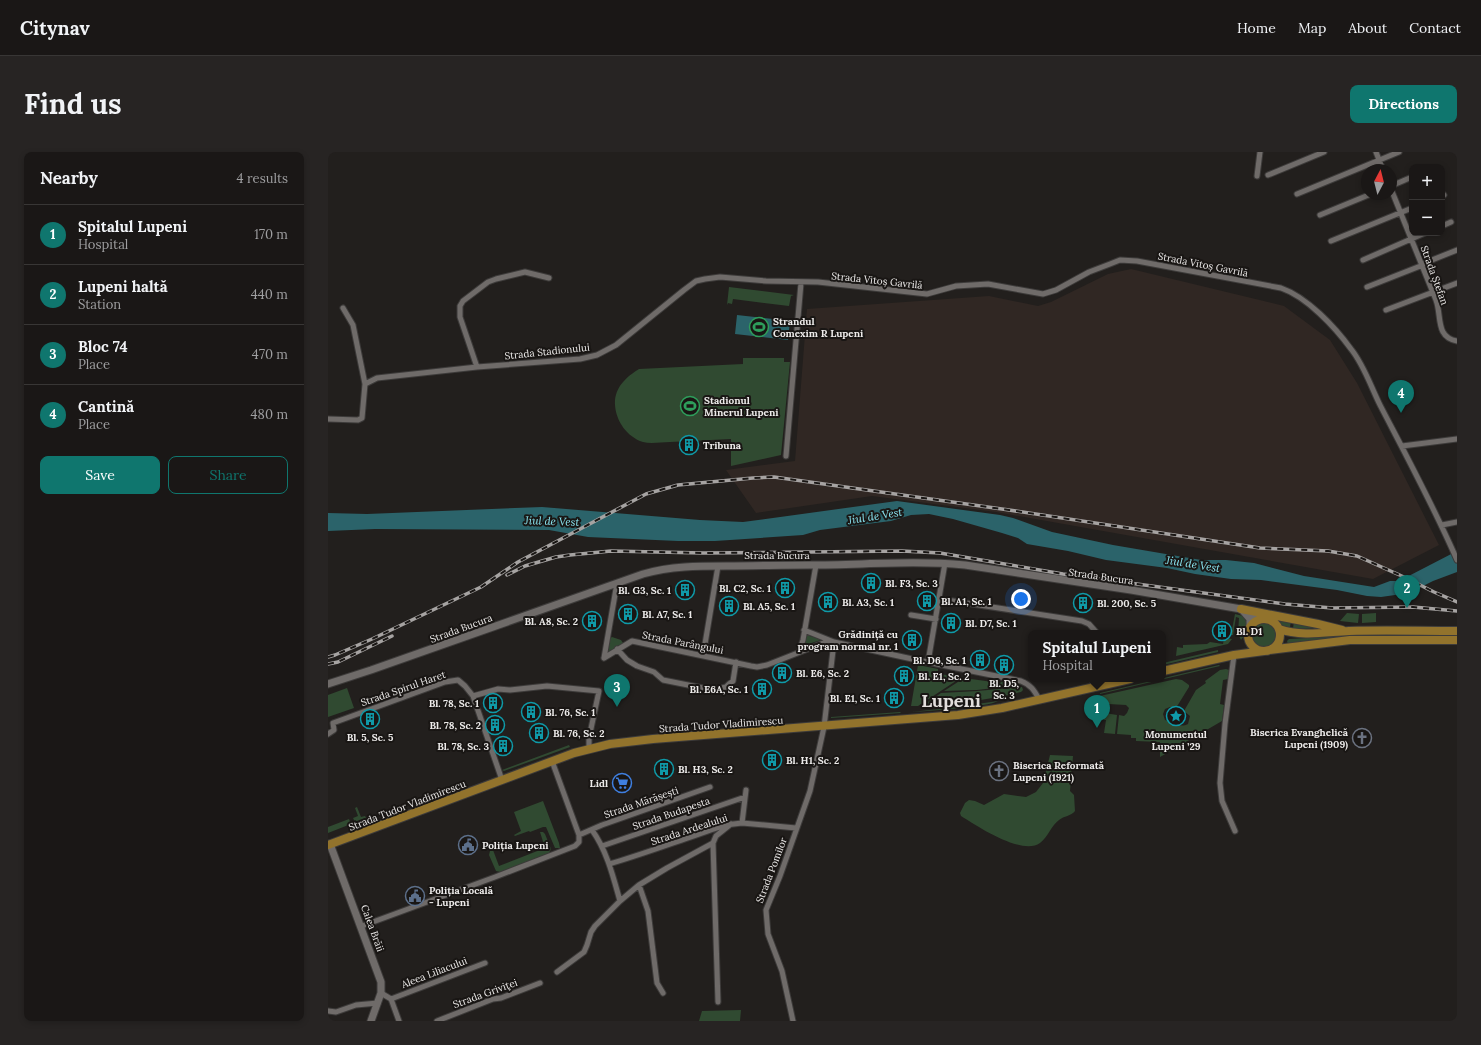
<!DOCTYPE html>
<meta charset="utf-8">
<style>
:root{--surface:#1a1716;--page:#272423;--text:#f1f3f6;--muted:#9f9fa1;--line:#383635;--accent:#0f766e}
body{margin:0;font-family:Lora,serif;background:var(--page);color:var(--text)}
.controls{position:absolute;right:12px;top:12px;display:grid;overflow:hidden;border-radius:8px;box-shadow:0 2px 6px #0003}
.controls button{width:36px;height:36px;display:grid;place-items:center;padding:0;border:0;border-bottom:1px solid var(--line);background:var(--surface);color:var(--text);font:20px sans-serif}
.compass{position:absolute;left:1033px;top:12px;width:36px;height:36px;border-radius:50%;background:var(--surface);box-shadow:0 2px 6px #0003;rotate:7deg}
.you{position:absolute;left:693px;top:447px;width:14px;height:14px;margin:-10px;border:3px solid #fff;border-radius:50%;background:#1a73e8;box-shadow:0 0 0 6px #1a73e833}
.badge{display:grid;place-items:center;width:26px;height:26px;border-radius:50%;background:var(--accent);color:#fff;font-size:13px;font-weight:700}
.pin{position:absolute;translate:-50% -33px;filter:drop-shadow(0 1px 2px #0008)}
.pin::after{content:'';position:absolute;top:21px;width:14px;height:12px;background:inherit;clip-path:polygon(0 0,100% 0,50% 100%)}
.popup{position:absolute;left:700px;top:478px;width:138px;height:52px;box-sizing:border-box;display:grid;place-content:center;border-radius:8px;background:var(--surface);filter:drop-shadow(0 1px 3px #0005);font-size:13px;white-space:nowrap;color:var(--muted)}
.popup b{font-size:15px;color:var(--text)}
.popup::after{content:'';position:absolute;left:50%;top:100%;margin-left:-8px;border:8px solid transparent;border-top-color:var(--surface)}
.list{margin:0;padding:0;list-style:none}
h2{display:flex;justify-content:space-between;align-items:center;height:52px;margin:0;padding:0 16px;font-size:17px}
h2 small{font-size:13px;font-weight:400;color:var(--muted)}
.list li{display:grid;grid-template-columns:26px 1fr auto;gap:12px;align-items:center;box-sizing:border-box;height:60px;padding:0 16px;border-top:1px solid var(--line)}
.list b{display:block;font-size:15px;white-space:nowrap}
.list p{margin:0;font-size:13px;white-space:nowrap;color:var(--muted)}
.list em{font-size:13px;font-style:normal;color:var(--muted)}
.actions{display:flex;gap:8px;padding:12px 16px}
.actions a{flex:1;padding:9px 0;border:1px solid var(--accent);border-radius:8px;text-align:center;font-size:14px;color:var(--accent)}
.actions .main{background:var(--accent);color:#fff}
.map{position:relative;flex:none;width:1129px;height:869px;overflow:hidden;border-radius:8px}
header{display:flex;align-items:center;gap:24px;box-sizing:border-box;height:56px;padding:0 20px;background:var(--surface);border-bottom:1px solid var(--line)}
header strong{font-size:19px}
nav{display:flex;gap:22px;margin-inline-start:auto;font-size:14px}
.intro{display:flex;align-items:center;justify-content:space-between;box-sizing:border-box;height:96px;padding:0 24px}
h1{margin:0;font-size:28px}
.button{padding:10px 18px;border-radius:8px;background:var(--accent);color:#fff;font-size:14px;font-weight:700}
main{display:flex;gap:24px;padding:0 24px}
aside{flex:1;background:var(--surface);border-radius:8px;box-shadow:0 2px 6px #0003}
.map>svg:first-child{display:block}
</style>
<header>
<strong>Citynav</strong>
<nav><a>Home</a><a>Map</a><a>About</a><a>Contact</a></nav>
</header>
<div class="intro"><h1>Find us</h1><a class="button">Directions</a></div>
<main>
<aside>
<h2>Nearby<small>4 results</small></h2>
<ul class="list">
<li><span class="badge">1</span><div><b>Spitalul Lupeni</b><p>Hospital</p></div><em>170 m</em></li>
<li><span class="badge">2</span><div><b>Lupeni haltă</b><p>Station</p></div><em>440 m</em></li>
<li><span class="badge">3</span><div><b>Bloc 74</b><p>Place</p></div><em>470 m</em></li>
<li><span class="badge">4</span><div><b>Cantină</b><p>Place</p></div><em>480 m</em></li>
</ul>
<div class="actions"><a class="main">Save</a><a>Share</a></div>
</aside>
<div class="map">
<svg width="1129" height="869" viewBox="0 0 1129 869">
<rect width="100%" height="100%" fill="#221f1d"/>
<!-- built -->
<path fill="#302723" d="M803 117 956 154 1002 188 1029 231 1111 393 1045 427 668 360 544 344 428 361 398 318 467 309 479 157 661 144 710 154 723 150 780 122Z"/>
<!-- green -->
<path fill="#304a31" d="M401 135 466 143 463 144 461 154 405 147 404 152 400 151 399 153Z
M415 206H456V210H462L453 303 403 314V287C383 288 362 289 342 290 333 290 323 292 315 290 299 285 288 269 287 253 286 236 298 225 311 217L415 212Z
M1019 461 1031 462 1030 471 1012 469Z
M1048 461V470L1034 471V462Z
M907 462 915 464C921 472 920 480 913 488L910 482 911 466 908 465 905 483H903Z
M946 466 963 469 962 475 965 476 966 470 998 476 967 477 956 475Z
M922 483a14 14 0 1 1 28 0a14 14 0 1 1-28 0Z
M1051 482V484L960 492 959 489 961 487Z
M1054 482H1129V484H1054Z
M478 483 493 487V488L477 493Z
M284 485 293 488 295 491 281 501 279 500 282 486Z
M896 486 904 487 900 492 848 504 849 495 855 496V493L879 492 882 490 895 492Z
M890 498V500L835 513V511Z
M590 513 610 517V522L634 525 590 554H583Z
M891 513 892 514 772 542V541Z
M898 517 901 518 900 527 895 528 892 552 896 553 894 569 832 605V590L808 589V586H803V583L789 582 791 563 796 564 799 561 801 556 798 553 763 551 760 549 763 546 848 527 854 528 861 533V535L848 556 842 555 837 557 835 562 837 568C845 571 852 576 860 572L862 564 856 559 868 538 878 531 877 529 892 518Z
M636 526 672 531 676 528 690 530 693 533 649 538 616 539Z
M694 535 695 538 693 540C660 548 627 552 594 554L613 541 649 539Z
M19 536 26 556 0 565V543Z
M670 549C661 555 599 559 583 560L621 556Z
M572 560 573 561 503 566V565Z
M777 561 789 563 787 582 776 581 778 568H776Z
M241 593 242 595 176 619 174 618Z
M722 603 745 604 742 639 746 643 747 659C743 664 736 664 731 668 723 674 720 685 712 691 694 704 649 674 633 664L632 661 637 651 641 648 647 649 656 653 676 642 698 645 708 640 715 631Z
M215 649 231 691 232 696H227L218 675H215L202 680 201 679 187 684 186 683 193 679 186 660Z
M29 655 33 665 37 664 38 666 27 670 25 666 30 664 27 656Z
M21 667 23 672 0 681V675Z
M212 680H215L217 682 223 697 221 701 172 720 168 719 161 703 162 699 165 698 171 714 217 696Z
M413 858 412 869H371L374 859Z"/>
<!-- water -->
<path fill="#2b636a" d="M409 163 462 169 460 188 407 182Z
M569 349 672 363 685 366 724 380 785 393 873 408H898L926 411 976 424 1046 435 1062 429H1071L1129 399V420L1105 429 1081 441 1053 445 1039 444 1009 438 933 428 903 427 867 422 839 416 778 408 740 399 699 392 690 386 674 381 625 367 601 362 583 363 563 369 492 378 475 383 387 389H350L260 385 221 378 47 377 0 379V361L39 362 214 355 372 368 415 370Z"/>
<g fill="none" stroke-linecap="round" stroke-linejoin="round">
<!-- street casing -->
<g stroke="#3d3b3a" stroke-width="7">
<path id="street" d="M1048 0 1055 18
M940 23 996 0
M929 24 932 0
M1063 34 1084 25
M1063 37 1108 148C1114 164 1107 185 1129 189
M969 42 1071 0
M1114 44 1116 43
M992 63 1043 42
M1114 74 1123 70
M1003 89 1084 56
M1035 108 1097 81
M1094 112 1129 98
M1039 135 1095 113
M15 156 25 173 37 232
M1058 158 1129 131
M149 215 132 165V154L135 149 160 130 168 127 197 120 221 126
M0 267 30 268 34 266 37 232 49 226 149 215 252 207 269 203 288 193 356 138 368 129 377 127 392 125 438 129 490 130 599 142 628 134 660 132 715 142 728 138 761 120 782 112 792 108 809 109 953 136C979 145 1007 175 1023 197 1036 213 1043 235 1052 253 1079 305 1106 355 1129 408
M1074 294 1129 287
M458 304 473 131
M1114 373 1129 370
M612 447 754 469 761 472 769 481
M583 463 608 467
M289 497 299 508 309 514 326 520 335 528 385 538 398 535 401 532 405 529 408 510
M471 500 475 488 488 413
M906 503 897 572 892 631 894 649 907 679
M375 504 390 414
M276 506 304 489 423 514 429 515 439 513 490 493 498 490H506L589 508 693 529C703 533 706 538 711 547
M276 506 289 431
M600 510 617 411
M764 536 765 527
M145 544 170 537 182 538 219 534 271 539 261 586V597
M0 582 6 578 5 571 117 530 130 528 137 534 145 544 174 628
M414 671 468 676
M264 678C279 699 285 724 292 749
M251 683 274 673 382 635
M274 694 417 645
M281 712C309 704 336 694 363 685 380 679 396 672 414 671L418 638
M311 733 320 759 329 831 335 841
M34 774 167 725 247 694 251 690V683L224 609
M229 820 256 800 259 793 263 780 267 774 292 749 311 733 339 716 385 691
M53 841 63 847 71 869
M63 847 157 811
M390 850 385 691 388 684 403 672
M0 859 8 860 28 853 50 851
M109 869 165 847 173 846 212 831
M465 869 454 819 440 782 438 758 452 724 482 639 496 575 506 490 476 478"/>
</g>
<!-- secondary casing -->
<g stroke="#3d3b3a" stroke-width="9">
<path id="secondary" d="M915 459 922 467V475
M0 532 43 518 315 422C343 414 370 414 399 414 427 414 454 413 482 413 534 413 585 408 637 413L803 438 913 457 935 467
M2 692 53 830V841L43 869"/>
</g>
<!-- primary casing -->
<g stroke="#3d3b3a" stroke-width="10">
<path id="primary" d="M913 457 990 472 1014 478
M920 483a16 16 0 1 1 32 0a16 16 0 1 1-32 0Z
M951 477C974 485 998 480 1021 479 1057 478 1093 479 1129 479
M941 498 1022 488H1129
M835 519 906 503 936 499
M0 693 246 601 282 592 325 587 630 563 674 556 802 527"/>
</g>
<!-- street -->
<use href="#street" stroke="#6f6b69" stroke-width="5"/>
<!-- secondary -->
<use href="#secondary" stroke="#6f6b69" stroke-width="7"/>
<!-- primary -->
<use href="#primary" stroke="#92732c" stroke-width="8"/>
<!-- rail casing -->
<g stroke="#a6a3a2" stroke-width="3.5">
<path id="rail" d="M179 423 197 414 228 405 242 403 283 399 375 401 574 399 612 401 735 422 957 452 1004 456 1085 455 1129 459
M0 505 7 503 44 487 153 435 190 410 318 342 350 333 425 326 446 325 681 358 932 396 1000 399 1029 404 1076 425 1106 440 1129 450
M0 512 10 510 64 484"/>
</g>
<!-- rail -->
<use href="#rail" stroke="#191614" stroke-width="2" stroke-dasharray="6" stroke-linecap="butt"/>
</g>
<!-- icons -->
<defs>
<g id="stadium-ring" transform="scale(1)"><circle r="9.5" fill="#191614" stroke="#2e9e5b" stroke-width="1.5"/><path d="M0-5a6.5 5 0 1 0 0 10a6.5 5 0 1 0 0-10ZM-3.5-1.8h7v3.6h-7Z" fill="#2e9e5b"/></g>
<g id="building-ring" transform="scale(1)"><circle r="9.5" fill="#191614" stroke="#0f9aa8" stroke-width="1.5"/><path d="M-4-6H4V6H1V3H-1V6H-4ZM-2.5-4.3h1.7v1.8h-1.7ZM.8-4.3h1.7v1.8H.8ZM-2.5-1h1.7V.8h-1.7ZM.8-1h1.7V.8H.8Z" fill="#0f9aa8"/></g>
<g id="sight-ring" transform="scale(1)"><circle r="9.5" fill="#191614" stroke="#0f9aa8" stroke-width="1.5"/><path d="M0-6L1.8-2.2L6-1.7L2.9 1.2L3.7 5.4L0 3.3L-3.7 5.4L-2.9 1.2L-6-1.7L-1.8-2.2Z" fill="#0f9aa8"/></g>
<g id="church-ring" transform="scale(1)"><circle r="9.5" fill="#191614" stroke="#6b7280" stroke-width="1.5"/><path d="M-1.2-6h2.4v3.5h3.3v2.4h-3.3V6h-2.4V-.1h-3.3v-2.4h3.3Z" fill="#6b7280"/></g>
<g id="supermarket-ring" transform="scale(1)"><circle r="9.5" fill="#191614" stroke="#3f7fe0" stroke-width="1.5"/><path d="M-6-5.5h2.5l.6 2H6L4.5 2H-2.5L-4.4-4H-6ZM-1.5 3.2a1.3 1.3 0 1 0 .1 0ZM3 3.2a1.3 1.3 0 1 0 .1 0Z" fill="#3f7fe0"/></g>
<g id="civic-ring" transform="scale(1)"><circle r="9.5" fill="#191614" stroke="#5c6f8a" stroke-width="1.5"/><path d="M-.6-6.5H3V-4.5H.6V-3L4-1V1h2V6H-6V1h2V-1L-.6-3ZM-1.2 2.5V6h2.4V2.5Z" fill="#5c6f8a"/></g>
</defs>
<g fill-rule="evenodd">
<use href="#stadium-ring" x="431" y="175"/>
<use href="#stadium-ring" x="362" y="254"/>
<use href="#building-ring" x="361" y="293"/>
<use href="#building-ring" x="543" y="431"/>
<use href="#building-ring" x="457" y="436"/>
<use href="#building-ring" x="357" y="438"/>
<use href="#building-ring" x="599" y="449"/>
<use href="#building-ring" x="500" y="450"/>
<use href="#building-ring" x="755" y="451"/>
<use href="#building-ring" x="401" y="454"/>
<use href="#building-ring" x="300" y="462"/>
<use href="#building-ring" x="264" y="469"/>
<use href="#building-ring" x="623" y="471"/>
<use href="#building-ring" x="894" y="479"/>
<use href="#building-ring" x="584" y="488"/>
<use href="#building-ring" x="652" y="508"/>
<use href="#building-ring" x="676" y="513"/>
<use href="#building-ring" x="454" y="521"/>
<use href="#building-ring" x="576" y="524"/>
<use href="#building-ring" x="434" y="537"/>
<use href="#building-ring" x="566" y="546"/>
<use href="#building-ring" x="165" y="551"/>
<use href="#building-ring" x="203" y="560"/>
<use href="#sight-ring" x="848" y="564"/>
<use href="#building-ring" x="42" y="567"/>
<use href="#building-ring" x="167" y="573"/>
<use href="#building-ring" x="211" y="581"/>
<use href="#church-ring" x="1034" y="586"/>
<use href="#building-ring" x="175" y="594"/>
<use href="#building-ring" x="444" y="608"/>
<use href="#building-ring" x="336" y="617"/>
<use href="#church-ring" x="671" y="619"/>
<use href="#supermarket-ring" x="294" y="631"/>
<use href="#civic-ring" x="140" y="693"/>
<use href="#civic-ring" x="87" y="744"/>
</g>
<g text-anchor="middle" stroke-width="4" stroke-linejoin="round" paint-order="stroke">
<!-- street labels -->
<g font-size="10" fill="#edebea" stroke="#191614">
<text transform="translate(875 112) rotate(11)" y="4">Strada Vitoș Gavrilă</text>
<text transform="translate(1107 123) rotate(70)" y="4">Strada Ștefan</text>
<text transform="translate(549 128) rotate(6)" y="4">Strada Vitoș Gavrilă</text>
<text transform="translate(219 199) rotate(-6)" y="4">Strada Stadionului</text>
<text x="449" y="407">Strada Bucura</text>
<text transform="translate(773 424) rotate(8)" y="4">Strada Bucura</text>
<text transform="translate(133 476) rotate(-20)" y="4">Strada Bucura</text>
<text transform="translate(355 490) rotate(11)" y="4">Strada Parângului</text>
<text transform="translate(75 536) rotate(-19)" y="4">Strada Spirul Haret</text>
<text transform="translate(393 572) rotate(-4)" y="4">Strada Tudor Vladimirescu</text>
<text transform="translate(313 650) rotate(-19)" y="4">Strada Mărășești</text>
<text transform="translate(79 653) rotate(-21)" y="4">Strada Tudor Vladimirescu</text>
<text transform="translate(343 661) rotate(-19)" y="4">Strada Budapesta</text>
<text transform="translate(361 677) rotate(-18)" y="4">Strada Ardealului</text>
<text transform="translate(443 718) rotate(-69)" y="4">Strada Pomilor</text>
<text transform="translate(45 776) rotate(70)" y="4">Calea Brăii</text>
<text transform="translate(106 820) rotate(-21)" y="4">Aleea Liliacului</text>
<text transform="translate(157 841) rotate(-20)" y="4">Strada Griviţei</text>
</g>
<!-- poi labels -->
<g font-size="10" font-weight="bold" fill="#edebea" stroke="#191614" text-anchor="start">
<text x="445" y="173">Strandul<tspan x="445" dy="12">Comexim R Lupeni</tspan></text>
<text x="376" y="252">Stadionul<tspan x="376" dy="12">Minerul Lupeni</tspan></text>
<text x="375" y="297">Tribuna</text>
<text x="557" y="435">Bl. F3, Sc. 3</text>
<text x="443" y="440" text-anchor="end">Bl. C2, Sc. 1</text>
<text x="343" y="442" text-anchor="end">Bl. G3, Sc. 1</text>
<text x="613" y="453">Bl. A1, Sc. 1</text>
<text x="514" y="454">Bl. A3, Sc. 1</text>
<text x="769" y="455">Bl. 200, Sc. 5</text>
<text x="415" y="458">Bl. A5, Sc. 1</text>
<text x="314" y="466">Bl. A7, Sc. 1</text>
<text x="250" y="473" text-anchor="end">Bl. A8, Sc. 2</text>
<text x="637" y="475">Bl. D7, Sc. 1</text>
<text x="908" y="483">Bl. D1</text>
<text x="570" y="486" text-anchor="end">Grădiniță cu<tspan x="570" dy="12">program normal nr. 1</tspan></text>
<text x="638" y="512" text-anchor="end">Bl. D6, Sc. 1</text>
<text x="468" y="525">Bl. E6, Sc. 2</text>
<text x="590" y="528">Bl. E1, Sc. 2</text>
<text x="676" y="535" text-anchor="middle">Bl. D5,<tspan x="676" dy="12">Sc. 3</tspan></text>
<text x="420" y="541" text-anchor="end">Bl. E6A, Sc. 1</text>
<text x="552" y="550" text-anchor="end">Bl. E1, Sc. 1</text>
<text x="151" y="555" text-anchor="end">Bl. 78, Sc. 1</text>
<text x="217" y="564">Bl. 76, Sc. 1</text>
<text x="153" y="577" text-anchor="end">Bl. 78, Sc. 2</text>
<text x="1020" y="584" text-anchor="end">Biserica Evanghelică<tspan x="1020" dy="12">Lupeni (1909)</tspan></text>
<text x="225" y="585">Bl. 76, Sc. 2</text>
<text x="848" y="586" text-anchor="middle">Monumentul<tspan x="848" dy="12">Lupeni ’29</tspan></text>
<text x="42" y="589" text-anchor="middle">Bl. 5, Sc. 5</text>
<text x="161" y="598" text-anchor="end">Bl. 78, Sc. 3</text>
<text x="458" y="612">Bl. H1, Sc. 2</text>
<text x="685" y="617">Biserica Reformată<tspan x="685" dy="12">Lupeni (1921)</tspan></text>
<text x="350" y="621">Bl. H3, Sc. 2</text>
<text x="280" y="635" text-anchor="end">Lidl</text>
<text x="154" y="697">Poliția Lupeni</text>
<text x="101" y="742">Poliția Locală<tspan x="101" dy="12">- Lupeni</tspan></text>
</g>
<!-- water labels -->
<g font-size="11" font-style="italic" fill="#8be7f3" stroke="#191614">
<text transform="translate(547 364) rotate(-9)" y="4">Jiul de Vest</text>
<text transform="translate(224 369) rotate(2)" y="4">Jiul de Vest</text>
<text transform="translate(865 412) rotate(9)" y="4">Jiul de Vest</text>
</g>
<!-- town labels -->
<g font-size="18" font-weight="bold" fill="#e3dfdd" stroke="#191614">
<text x="623" y="555">Lupeni</text>
</g>
</g>
</svg>
<div class="controls">
<button>+</button>
<button>−</button>
</div>
<svg class="compass" viewBox="-18 -18 36 36"><path d="M0-13l5 13h-10z" fill="#e53935"/><path d="M0 13l5-13h-10z" fill="#9f9fa1"/></svg>
<div class="you"></div>
<div class="pin badge" style="left:769px;top:576px">1</div>
<div class="popup"><b>Spitalul Lupeni</b>Hospital</div>
<div class="pin badge" style="left:1079px;top:456px">2</div>
<div class="pin badge" style="left:289px;top:555px">3</div>
<div class="pin badge" style="left:1073px;top:261px">4</div>
</div>
</main>
